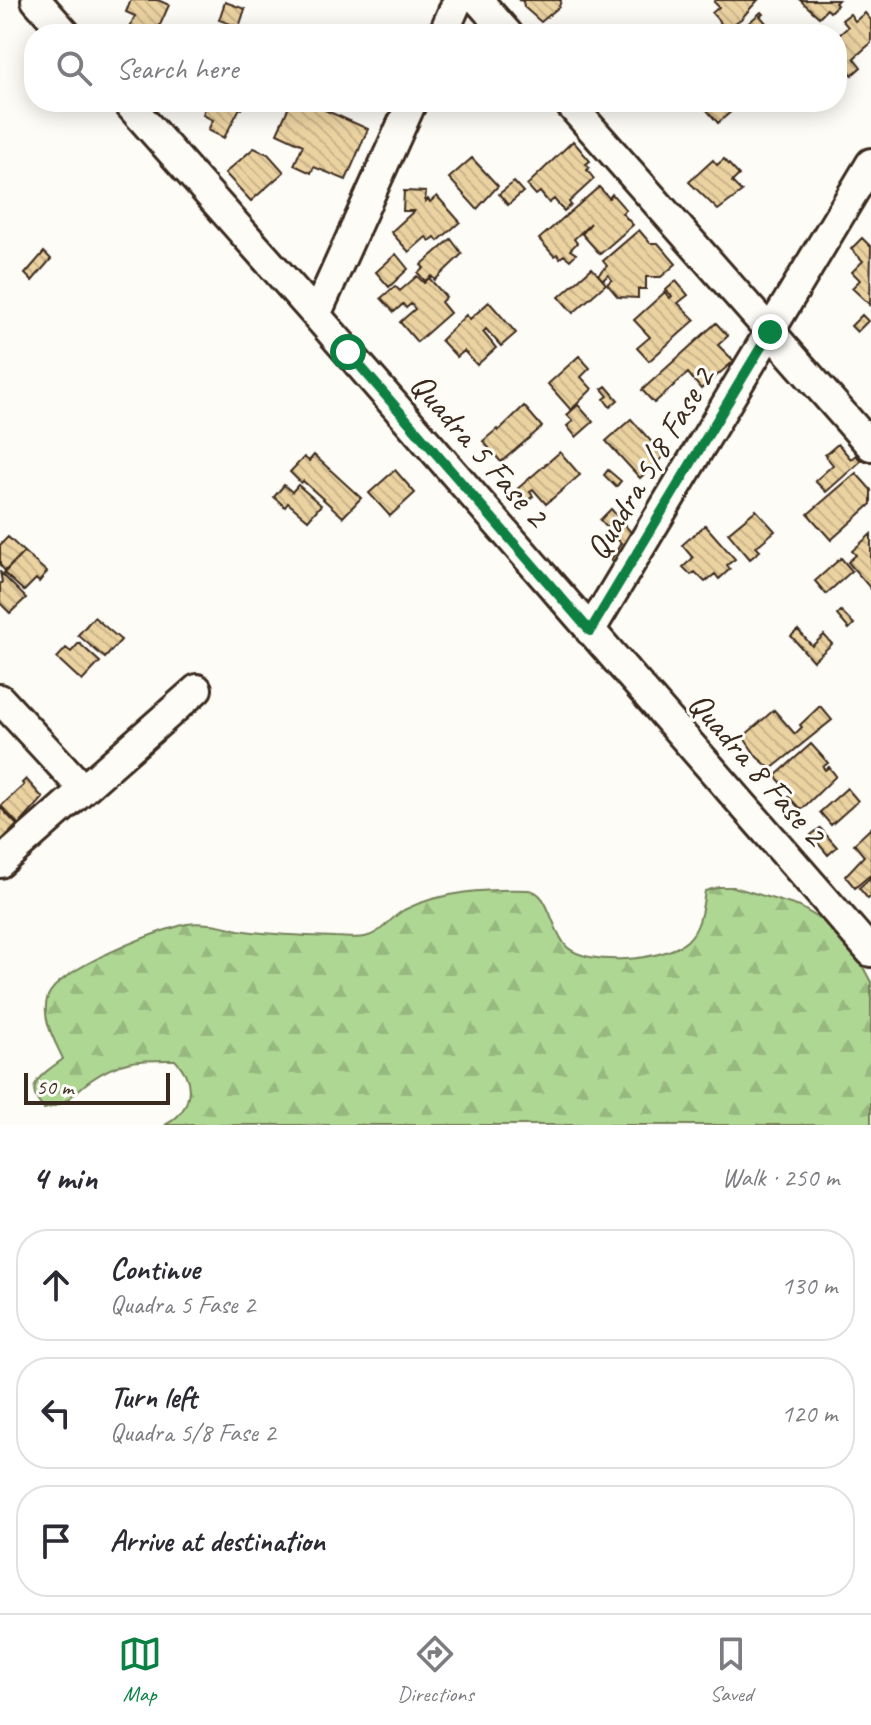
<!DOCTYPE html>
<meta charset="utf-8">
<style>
:root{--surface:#fff;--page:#f7f7f7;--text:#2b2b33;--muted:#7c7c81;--line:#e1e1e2;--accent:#0b8043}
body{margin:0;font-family:Caveat,sans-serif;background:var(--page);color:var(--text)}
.scale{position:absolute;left:24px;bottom:20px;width:146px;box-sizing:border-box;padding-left:8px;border:4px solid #3b2a1e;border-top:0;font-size:22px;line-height:28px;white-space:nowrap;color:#3b2a1e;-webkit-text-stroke:6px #fdfcf7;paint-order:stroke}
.stop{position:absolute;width:24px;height:24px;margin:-18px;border:6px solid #0b8043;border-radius:50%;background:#fff}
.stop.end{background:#0b8043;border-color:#fff;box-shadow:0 2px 8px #0008}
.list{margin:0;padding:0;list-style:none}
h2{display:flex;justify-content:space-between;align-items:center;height:104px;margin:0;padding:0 32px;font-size:34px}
h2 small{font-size:26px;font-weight:400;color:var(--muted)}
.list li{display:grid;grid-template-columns:52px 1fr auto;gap:24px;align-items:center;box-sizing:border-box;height:112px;margin:0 16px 16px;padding:0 16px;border:2px solid var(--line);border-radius:32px}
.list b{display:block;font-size:30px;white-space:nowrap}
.list p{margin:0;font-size:26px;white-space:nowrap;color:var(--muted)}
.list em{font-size:26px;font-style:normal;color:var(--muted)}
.icon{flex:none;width:44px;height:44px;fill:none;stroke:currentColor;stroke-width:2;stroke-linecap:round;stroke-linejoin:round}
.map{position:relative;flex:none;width:871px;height:1125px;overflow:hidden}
.search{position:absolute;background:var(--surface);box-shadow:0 4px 20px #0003;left:24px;right:24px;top:24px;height:88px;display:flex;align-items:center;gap:20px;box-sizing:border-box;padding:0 28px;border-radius:32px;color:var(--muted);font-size:30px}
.sheet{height:488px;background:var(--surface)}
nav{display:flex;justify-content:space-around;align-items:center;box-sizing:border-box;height:112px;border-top:2px solid var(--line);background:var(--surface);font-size:22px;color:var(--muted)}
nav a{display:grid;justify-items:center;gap:4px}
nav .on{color:var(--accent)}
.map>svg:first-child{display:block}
</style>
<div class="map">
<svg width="871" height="1125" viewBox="0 0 871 1125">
<defs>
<pattern id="forest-firs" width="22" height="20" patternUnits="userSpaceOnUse" patternTransform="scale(2)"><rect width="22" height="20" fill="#aed794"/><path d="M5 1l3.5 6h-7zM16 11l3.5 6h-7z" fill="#97b97f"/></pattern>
<pattern id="building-back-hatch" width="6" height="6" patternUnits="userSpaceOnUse" patternTransform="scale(2)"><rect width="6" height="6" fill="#ebd2a1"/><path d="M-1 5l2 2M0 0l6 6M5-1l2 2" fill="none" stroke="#cab48a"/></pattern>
</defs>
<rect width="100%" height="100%" fill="#fdfcf7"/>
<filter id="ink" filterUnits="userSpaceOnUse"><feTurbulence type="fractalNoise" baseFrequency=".0125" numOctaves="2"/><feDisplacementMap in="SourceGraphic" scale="16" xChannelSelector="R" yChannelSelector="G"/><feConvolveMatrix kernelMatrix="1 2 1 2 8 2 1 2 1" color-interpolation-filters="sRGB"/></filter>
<g filter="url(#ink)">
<!-- forest -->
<path fill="url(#forest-firs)" stroke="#748059" stroke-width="2" d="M719 887H734L800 907 837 929 848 939 871 982V1125H165C192 1111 197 1081 175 1060 140 1060 121 1059 91 1080 71 1094 71 1103 44 1109 21 1085 43 1074 63 1059 55 1041 40 1017 48 996 59 969 150 934 179 926 187 923 200 923 209 924 219 924 229 928 238 930 271 935 302 936 335 937 344 937 356 939 365 937 381 934 390 918 404 910 441 891 487 889 528 890 550 891 551 931 567 947 588 967 664 961 687 941 701 928 702 909 705 891Z"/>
<!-- building -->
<path fill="url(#building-back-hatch)" stroke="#3b2a1e" stroke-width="2" d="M131 0H158L169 5 156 34H126L135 16 126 12Z
M518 0H561L559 7 541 22 524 7 523 1Z
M716 0H758L741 19 726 29 712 13 719 7 714 2Z
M800 0H838L835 3 837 5 830 12 827 9 819 17Z
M225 2 245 9 239 27 219 20Z
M761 12 763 14 760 16 767 24 755 34H736Z
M865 13 871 20V43L854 58 861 67 852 75 837 57V37L848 27 842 20 850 14 855 21Z
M206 102H246L242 109 240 108 224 138 208 130 213 120 203 115Z
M291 102H307L368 129 346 180 314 167 311 173 294 165 303 145 277 133Z
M700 102H742L718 123Z
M573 141 590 161 586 164 589 168 587 170 594 179 569 202 571 205 564 211 554 199 549 203 540 192 536 195 527 185Z
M254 148 268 154 284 172 251 201 225 173Z
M472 158 498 186 477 209 449 178Z
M724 159 739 175 732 182 742 192 718 210 689 182 713 160 717 165Z
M514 182 523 192 508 205 499 194Z
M599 187 609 198 612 194 626 210 622 213 633 225 600 254 582 234 591 223 574 239 577 243 570 250 576 254 570 260 564 255 560 258 557 254 554 256 539 239Z
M404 191 426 192 425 202 428 199 430 202 437 196 460 222 438 241 435 237 430 241 426 237 409 252 391 232 414 211H403Z
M639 230 650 243H658L676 264 661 277H646V289H638V298L618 297 607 284 612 280 608 275 603 280 598 275 607 266 603 261Z
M862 238 871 247 870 305 852 288 860 280 852 272 863 261 851 249Z
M451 239 462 254 435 280 431 276 425 281 418 273 424 268 421 265Z
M44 252 51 259 32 281 25 274Z
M396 254 408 269 389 287 376 272Z
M592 268 606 284 573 313 559 297Z
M417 276 424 283 429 278 446 297 441 302 450 313 417 342 400 322 415 309 411 304 406 308 403 304 394 312 381 298 395 286 400 291Z
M676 281 688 295 678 303 695 320 649 361 637 348 650 337 634 320 665 292 670 298 672 296 666 290Z
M489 302 516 333 501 346 486 329 483 332 496 348 477 365 464 351 457 357 441 340 466 315 470 319Z
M862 315 868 321 857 332 851 326Z
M716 323 728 336 718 345 734 361 701 389 688 373 654 403 642 390Z
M579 356 590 368 581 377 592 389 571 410 548 384Z
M606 386 618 400 610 407 604 399 608 396 602 389Z
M578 405 593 422 576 437 567 426 573 421 567 415Z
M524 406 542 427 501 462 483 441 497 429 498 431Z
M631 419 664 456 640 478 606 441Z
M838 444 851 459 856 455 861 461 826 492 815 481 833 465 825 455Z
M560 452 580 475 546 504 533 489 530 492 533 496 526 502 516 490Z
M314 455 361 498 343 517 303 481 301 483 290 472 304 457 309 461Z
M395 470 415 493 390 516 369 493Z
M608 470 621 481 616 487 604 475Z
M856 473 871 490V504L831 540 808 514Z
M284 485 292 492 298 485 321 505 308 520 288 503 285 507 274 497Z
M611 509 636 538 620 565 611 560 621 543 600 520Z
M756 510 775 531 756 547 760 551 750 559 728 533Z
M705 525 735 559 727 565 730 569 719 579 715 574 705 582 695 572 691 575 683 567 693 558 682 545Z
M871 534V589L848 562 856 555 852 551Z
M8 537 24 552 5 571 0 565V545Z
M24 552 47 572 39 582 36 579 24 591 4 573Z
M841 558 852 571 826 594 815 581Z
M0 572 26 598 10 613 0 603V584L2 582Z
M841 611 854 624 849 629 837 615Z
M94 617 121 640 105 658 78 635Z
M798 630 812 646 824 635 832 644 813 661 791 636Z
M79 643 100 662 82 681 57 658 66 648 71 652Z
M820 706 832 720 771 769 757 757 746 741 744 736 774 710 795 734 802 727 800 725Z
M811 744 828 763 823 767 825 770 829 767 836 776 801 810 789 797 792 794 775 776Z
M26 779 43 798 19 825 1 806 24 785 22 783Z
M847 788 858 801 831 825 820 812Z
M0 807 17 825 1 841 0 840Z
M820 828 837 847 828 855 811 835Z
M871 828V896L868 899 859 888 870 878 869 876 855 888 845 876 864 856 854 844Z"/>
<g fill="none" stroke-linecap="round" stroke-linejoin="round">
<!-- minor casing -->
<g stroke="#3b2a1e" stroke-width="34">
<path id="minor" d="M36 0 66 34
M478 0 508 34
M443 34 458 0
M127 102 316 315 871 952
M568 102 871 446
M316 315 412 102
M590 631 871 163
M0 699 83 789
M0 863 197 689"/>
</g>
<!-- minor -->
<use href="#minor" stroke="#fdfcf7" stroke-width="28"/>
</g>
</g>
<g fill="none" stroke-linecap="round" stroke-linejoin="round" filter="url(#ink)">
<!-- route -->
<path stroke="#0b8043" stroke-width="10" d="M348 352 590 631 770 332"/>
</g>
<g text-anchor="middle" stroke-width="6" stroke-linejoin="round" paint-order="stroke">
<!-- street labels -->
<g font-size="34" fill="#3b2a1e" stroke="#fdfcf7">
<text transform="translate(480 449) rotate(49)" y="12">Quadra 5 Fase 2</text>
<text transform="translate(649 463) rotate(-59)" y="12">Quadra 5/8 Fase 2</text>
<text transform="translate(758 768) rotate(49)" y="12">Quadra 8 Fase 2</text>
</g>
</g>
</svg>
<div class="scale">50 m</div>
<div class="stop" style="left:348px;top:352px"></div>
<div class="stop end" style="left:770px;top:332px"></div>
<div class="search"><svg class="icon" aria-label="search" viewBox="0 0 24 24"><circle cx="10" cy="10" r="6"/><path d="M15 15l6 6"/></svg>Search here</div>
</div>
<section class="sheet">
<h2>4 min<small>Walk · 250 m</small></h2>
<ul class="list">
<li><svg class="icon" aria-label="ahead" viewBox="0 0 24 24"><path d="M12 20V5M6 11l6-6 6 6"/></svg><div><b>Continue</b><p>Quadra 5 Fase 2</p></div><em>130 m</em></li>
<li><svg class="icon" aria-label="left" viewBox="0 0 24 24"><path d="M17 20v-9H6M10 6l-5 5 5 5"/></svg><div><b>Turn left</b><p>Quadra 5/8 Fase 2</p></div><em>120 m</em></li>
<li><svg class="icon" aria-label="arrive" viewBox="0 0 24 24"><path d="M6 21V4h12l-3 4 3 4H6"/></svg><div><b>Arrive at destination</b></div></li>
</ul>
</section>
<nav>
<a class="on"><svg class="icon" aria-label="map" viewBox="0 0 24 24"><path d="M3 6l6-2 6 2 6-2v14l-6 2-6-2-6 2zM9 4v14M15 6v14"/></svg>Map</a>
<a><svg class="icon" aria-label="directions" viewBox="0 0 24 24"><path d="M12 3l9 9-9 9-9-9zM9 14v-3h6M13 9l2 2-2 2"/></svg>Directions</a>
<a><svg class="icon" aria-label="saved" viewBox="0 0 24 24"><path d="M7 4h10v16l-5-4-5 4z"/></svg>Saved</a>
</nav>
